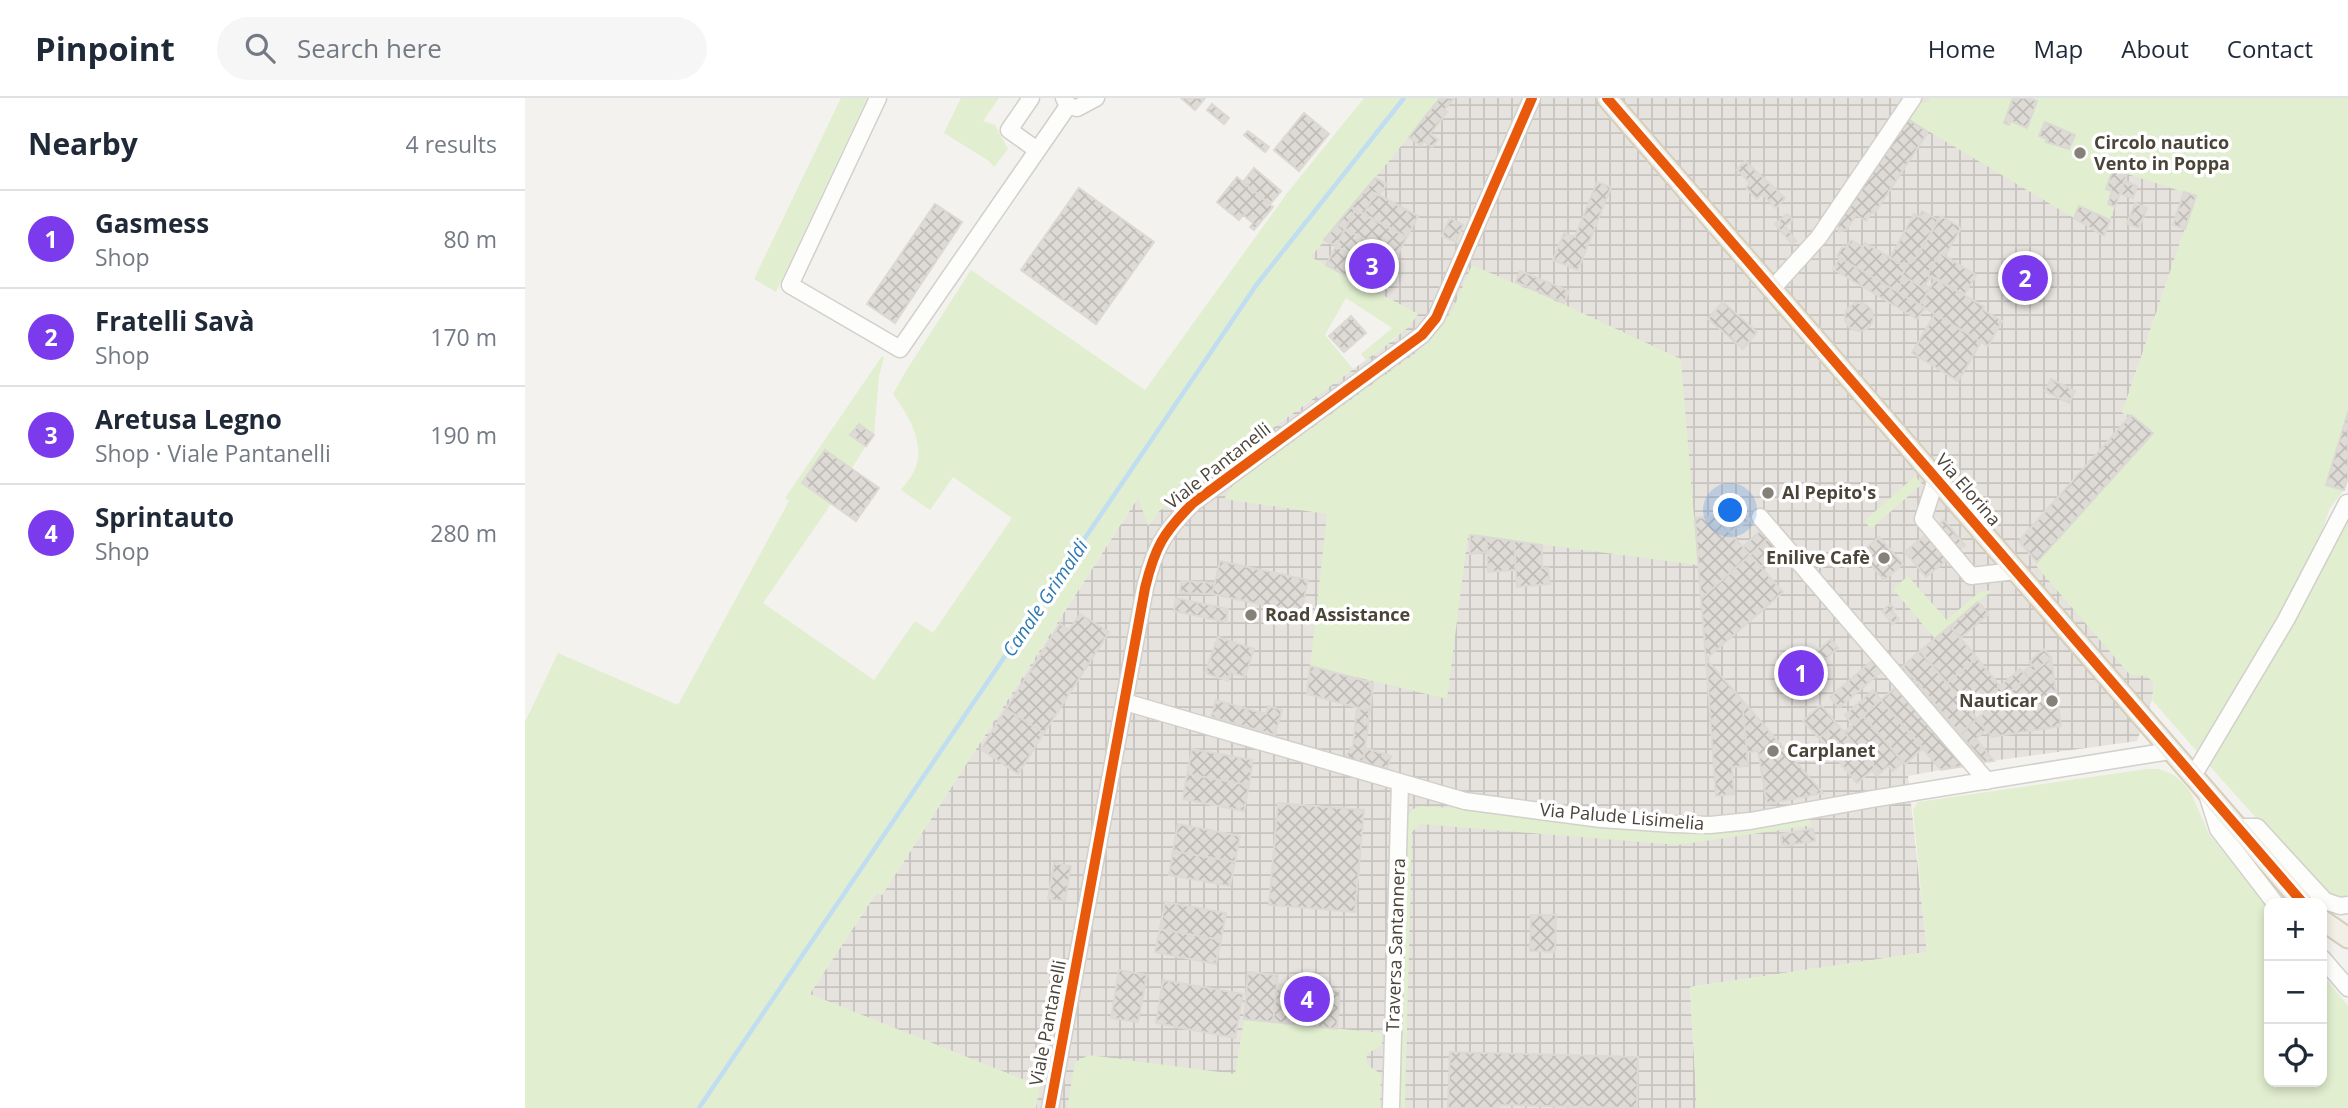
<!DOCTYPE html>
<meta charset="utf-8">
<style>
:root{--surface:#fff;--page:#f6f6f7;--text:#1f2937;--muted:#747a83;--line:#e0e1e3;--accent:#7c3aed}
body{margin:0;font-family:"Open Sans",sans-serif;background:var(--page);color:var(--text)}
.controls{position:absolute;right:21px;bottom:21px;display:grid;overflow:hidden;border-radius:14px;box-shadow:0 4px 10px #0003}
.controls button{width:63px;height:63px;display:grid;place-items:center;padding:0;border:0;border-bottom:2px solid var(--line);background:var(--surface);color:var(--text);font:35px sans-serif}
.you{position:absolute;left:1206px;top:413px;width:24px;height:24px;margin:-18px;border:5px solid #fff;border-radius:50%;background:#1a73e8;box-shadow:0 0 0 10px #1a73e833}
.badge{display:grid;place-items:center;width:46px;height:46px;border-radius:50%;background:var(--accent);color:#fff;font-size:23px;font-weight:700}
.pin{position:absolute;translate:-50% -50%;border:4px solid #fff;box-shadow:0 2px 7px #0006}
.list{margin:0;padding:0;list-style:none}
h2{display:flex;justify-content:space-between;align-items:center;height:91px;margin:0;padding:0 28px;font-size:30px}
h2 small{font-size:23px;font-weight:400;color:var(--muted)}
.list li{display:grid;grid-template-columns:46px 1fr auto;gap:21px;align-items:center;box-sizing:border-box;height:98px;padding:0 28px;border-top:2px solid var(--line)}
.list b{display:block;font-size:26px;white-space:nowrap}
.list p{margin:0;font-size:23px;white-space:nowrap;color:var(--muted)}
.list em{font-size:23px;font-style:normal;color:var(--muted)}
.icon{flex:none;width:38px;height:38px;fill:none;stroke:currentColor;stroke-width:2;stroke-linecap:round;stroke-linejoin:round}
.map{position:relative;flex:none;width:1823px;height:1010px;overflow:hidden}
header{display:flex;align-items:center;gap:42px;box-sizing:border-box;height:98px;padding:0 35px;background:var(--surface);border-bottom:2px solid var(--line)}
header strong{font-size:33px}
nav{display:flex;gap:38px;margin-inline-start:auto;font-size:24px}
.search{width:490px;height:63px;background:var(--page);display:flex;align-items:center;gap:18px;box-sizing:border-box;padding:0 24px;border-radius:38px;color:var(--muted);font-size:26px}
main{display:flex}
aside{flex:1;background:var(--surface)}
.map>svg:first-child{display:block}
</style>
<header>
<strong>Pinpoint</strong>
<div class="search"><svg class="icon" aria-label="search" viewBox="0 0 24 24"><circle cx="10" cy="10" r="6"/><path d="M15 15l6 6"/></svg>Search here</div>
<nav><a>Home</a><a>Map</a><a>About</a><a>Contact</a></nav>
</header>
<main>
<aside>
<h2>Nearby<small>4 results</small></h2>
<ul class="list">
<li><span class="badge">1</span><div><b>Gasmess</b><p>Shop</p></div><em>80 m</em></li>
<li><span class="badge">2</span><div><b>Fratelli Savà</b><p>Shop</p></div><em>170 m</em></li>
<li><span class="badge">3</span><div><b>Aretusa Legno</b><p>Shop · Viale Pantanelli</p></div><em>190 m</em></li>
<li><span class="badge">4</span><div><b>Sprintauto</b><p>Shop</p></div><em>280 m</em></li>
</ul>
</aside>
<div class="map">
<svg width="1823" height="1010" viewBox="0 0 1823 1010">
<defs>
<pattern id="industrial-grid" width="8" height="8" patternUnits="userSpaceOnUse" patternTransform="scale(1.75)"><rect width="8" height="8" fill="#e6e2de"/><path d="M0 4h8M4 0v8" fill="none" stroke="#c7c3bf"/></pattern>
<pattern id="building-cross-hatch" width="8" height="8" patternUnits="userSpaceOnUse" patternTransform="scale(1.75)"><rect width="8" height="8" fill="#dedbd6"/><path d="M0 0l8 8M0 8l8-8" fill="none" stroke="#c0bdb8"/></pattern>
</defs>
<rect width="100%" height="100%" fill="#f4f2ee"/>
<!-- industrial -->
<path fill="url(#industrial-grid)" d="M915 0H1690L1659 94 1671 98 1597 315 1606 317 1628 335 1605 577H1622L1629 586 1627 602 1612 643 1459 664 1383 678 1402 854 1165 889 1172 1010H209L352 794 357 797 614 398 624 427 634 413 871 240 893 216 785 159Z"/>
<!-- green -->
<path fill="#e1eecf" d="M316 0H342L251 194 229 181Z
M436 0H474L458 23 470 27 483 51 469 69 464 63 419 35Z
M839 0H915L786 159 893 216 884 229 841 262 836 256 867 230 821 200 800 237 828 271 634 413 623 428 613 399 357 797 351 795 285 896 515 988 511 1010H0V624L33 555 153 607 264 403 260 400 357 258 359 260 354 278 349 337 333 326 325 337 341 348 327 370 300 352 277 385 306 406 238 505 349 582 390 523 408 535 487 420 428 379 405 412 376 392C380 386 386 380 389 373 402 347 383 317 368 296L381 273 446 172 620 292 763 94Z
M1405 0H1823V314L1801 386 1819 392 1805 410 1793 444 1757 519 1675 657 1627 602 1629 586 1622 578 1605 577 1512 469V464L1627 335 1606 317 1597 315 1671 98 1602 76 1579 138 1383 21 1392 5 1403 4Z
M947 167 1040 207 1156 261 1173 467 943 437 922 601 785 568 802 416 699 401 708 387 896 251 927 213Z
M1390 378 1397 386 1346 431 1339 423Z
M1823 417V802L1801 798 1682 665Z
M1383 478 1422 522 1454 494 1468 492 1410 541 1368 491Z
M1622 671H1634L1647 676 1656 683 1666 695 1684 736 1744 810V984H1797V876L1823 908V1010H1172L1165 889 1402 854 1388 712 1393 704Z
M896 708 958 712 1028 721 1281 720 1288 727 1153 747 895 726 887 734 880 1010H872L882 719 888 711Z
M719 921 857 935V947L842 956 841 966 856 976 855 1010H542L550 964 564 957 710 976Z"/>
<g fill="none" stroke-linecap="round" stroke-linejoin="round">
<!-- stream -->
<path stroke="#c0ddf1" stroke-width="4.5" d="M174 1010 732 186 879 0"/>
</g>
<!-- building -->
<path fill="url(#building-cross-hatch)" stroke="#dcd9d4" stroke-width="2" d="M656 0H680L670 12Z
M915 0H929L919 12 922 14 905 36 913 42 907 49 899 43 896 48 884 39Z
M1488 0H1504L1512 3 1502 30 1486 23 1484 27 1479 25Z
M687 6 704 20 699 26 682 12Z
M779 15 804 36 774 73 749 52Z
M1383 21 1403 34 1349 116 1347 114 1341 123 1331 117 1322 131 1314 134 1313 127Z
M1520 24 1550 37 1544 51 1521 44 1522 41 1514 38Z
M723 33 744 49 740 54 719 37Z
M1220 63 1260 100 1251 110 1237 96 1232 101 1221 90 1225 85 1212 72Z
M729 70 756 93 745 106 718 84Z
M1588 71 1602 76 1590 109 1583 106 1587 93 1581 91Z
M712 79 748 109 729 132 725 129 728 125 718 117 714 122 692 104Z
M850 80 862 86 854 97 850 95 839 116 826 109Z
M1599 83 1612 88 1608 100 1595 96Z
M1072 84 1086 89 1053 172 1028 162 1039 135 1050 139Z
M554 90 629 144 571 226 496 172Z
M1659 94 1671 98 1660 131 1648 127Z
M850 95 893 118 882 139 839 116Z
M1610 105 1622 110 1614 130 1602 126Z
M410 106 437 124 370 225 342 206Z
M1554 108 1585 122 1579 138 1549 120Z
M826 109 830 112 820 131 812 126Z
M830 112 882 139 872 158 820 131Z
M1397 113 1413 122 1389 163 1386 161 1381 169 1365 160 1389 116 1394 119Z
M1262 116 1268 122 1260 128 1271 143 1267 146 1250 126Z
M1416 118 1436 130 1420 158 1415 155 1402 177 1405 179 1398 190 1377 177 1386 161 1389 163Z
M925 120 938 127 931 144 917 138Z
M812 126 820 131 811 148 799 142Z
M820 131 868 156 859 174 811 148Z
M1326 142 1338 149 1340 145 1381 169 1377 177 1380 179 1371 193 1312 158 1318 148 1321 150Z
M811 148 848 168 838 187 801 167Z
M1415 155 1451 177 1439 197 1402 177Z
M1315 160 1395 207 1400 210 1392 221 1308 171Z
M995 173 1044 193 1039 205 991 184Z
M844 176 859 184 853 195 838 187Z
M1380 179 1398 190 1400 187 1405 190 1395 207 1371 193Z
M1411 180 1459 209 1457 211 1477 223 1463 248 1395 207Z
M1198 204 1232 234 1218 251 1183 221Z
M1320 219a14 14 0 1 1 28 0a14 14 0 1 1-28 0Z
M1410 216 1456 244 1433 283 1387 255Z
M826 218 841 235 819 254 804 238Z
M1526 281 1550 293 1544 305 1520 293Z
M1823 314V379L1819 392 1801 387Z
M1606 317 1628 335 1512 464 1494 443Z
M334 326 349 337 341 348 325 337Z
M300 352 354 390 331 423 277 385Z
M1219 415 1226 422 1204 434 1194 422 1199 417Z
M1190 418 1225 457 1176 501 1170 420Z
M1419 422 1440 447 1401 479 1380 454Z
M1236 432 1243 440 1225 457 1218 449Z
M945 437 961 439 962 454 945 456Z
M961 439 989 443 991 472 963 474Z
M1354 439 1378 466 1359 482 1336 455Z
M1243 440 1254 453 1236 469 1225 457Z
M989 443 1017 447V470H1023L1025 486 992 489Z
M1225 457 1258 494 1181 561 1176 501Z
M695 463 783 482 776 515 687 496Z
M656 483 690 485 687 496 655 495Z
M651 500 703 511 701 524 649 513Z
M1453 504 1464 516 1435 540 1425 528Z
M1365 506 1370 511 1367 513 1374 521 1368 526 1357 513Z
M555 516 584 534 519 635 481 611 535 526 544 532Z
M1425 528 1452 560 1422 585 1395 553Z
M693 539 729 551 720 579 705 574 703 583 680 575Z
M1306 541 1313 550 1286 574 1278 566Z
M1519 551 1526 560 1502 579 1498 574 1507 567 1504 564Z
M1395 553 1452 621 1435 636 1378 568Z
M1452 560 1475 588 1445 613 1422 585Z
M1526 560 1536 628 1467 639 1452 621Z
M1181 561 1217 602 1223 668 1207 669 1209 696 1191 698Z
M1348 562 1357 573 1314 610 1305 599Z
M785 568 848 585 845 613 782 596Z
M1495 571 1502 579 1460 615 1453 607Z
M1371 589 1439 668 1416 672 1356 602Z
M1348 592 1356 602 1328 627 1320 617Z
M691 602 741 616 743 608 757 612 750 637 686 619Z
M1217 602 1298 695 1242 706 1233 653 1222 654Z
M1356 602 1398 650 1380 666 1338 618Z
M1296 607 1311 625 1294 640 1278 623Z
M832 610 845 613 838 664 820 659 828 648Z
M481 611 519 635 493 676 456 651Z
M1338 618 1378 664 1368 673 1363 668 1355 675 1319 634Z
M1452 621 1461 632 1444 647 1435 636Z
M1311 625 1355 675 1352 678 1347 672 1332 685 1294 640Z
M1451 641 1469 663 1459 664 1444 647Z
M840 650 866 658 862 671 838 664Z
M667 651 728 662 724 687 662 676Z
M662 676 724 687 719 713 658 701Z
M753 705 839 712 830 814 744 807Z
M653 726 715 738 710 764 648 753Z
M1288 731 1290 743 1257 748 1256 736Z
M648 753 710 764 705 788 644 777Z
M529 765 546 768 540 803 523 801Z
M640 804 701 815 696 842 635 831Z
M1006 817H1031L1030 854 1005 853Z
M635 831 696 842 691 866 630 854Z
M594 872 622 877 613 924 586 920Z
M723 874 753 877 748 924 719 921Z
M638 882 718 896 710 940 631 925Z
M752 886 815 893 812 931 748 924Z
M925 954 1113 959 1112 1010 974 1007V1010H923Z"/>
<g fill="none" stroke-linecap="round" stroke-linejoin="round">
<!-- minor casing -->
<g stroke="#d2d0cb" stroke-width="19">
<path id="minor" d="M353 0 265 187 375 251 543 8
M506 0 484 32 512 52
M539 0 543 8 552 10 571 0
M1247 191 1294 139 1388 0
M1411 381 1398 421 1446 478 1490 473
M1235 419 1462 683
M600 604 940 703 1076 721 1148 726 1185 727 1225 723 1347 701 1645 653
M1668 678 1761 522 1822 405
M1682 696 1693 731 1750 805
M1713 729H1732L1800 803 1815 808 1823 807
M1797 860 1823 890
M525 1010 620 490C630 449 638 435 668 405L897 237 911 220 1007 0
M866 1010 875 684"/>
</g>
<!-- major casing -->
<g stroke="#d6cebb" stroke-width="23">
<path id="major" d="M1082 0 1778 805
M1797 822 1823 840"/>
</g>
<!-- minor -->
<use href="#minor" stroke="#fdfdfc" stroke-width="16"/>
<!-- major -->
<use href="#major" stroke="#f2efe6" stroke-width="19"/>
<!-- cycleway casing -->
<g stroke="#fff" stroke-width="15">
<path id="cycleway" d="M1082 0 1778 805
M525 1010 620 490C630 449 638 435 668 405L897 237 911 220 1007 0"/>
</g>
<!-- cycleway -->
<use href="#cycleway" stroke="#e8590c" stroke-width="10"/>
</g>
<!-- markers -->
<g fill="#868178" stroke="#fff" stroke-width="2.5">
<circle cx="1555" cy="55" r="7"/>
<circle cx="1243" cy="395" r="7"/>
<circle cx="1359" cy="460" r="7"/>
<circle cx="726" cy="517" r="7"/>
<circle cx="1527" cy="603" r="7"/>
<circle cx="1248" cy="653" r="7"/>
</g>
<g text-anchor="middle" stroke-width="7" stroke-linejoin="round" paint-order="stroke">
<!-- poi labels -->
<g font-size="18" font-weight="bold" fill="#4b4439" stroke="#fff" text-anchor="start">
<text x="1569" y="51">Circolo nautico<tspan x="1569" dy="21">Vento in Poppa</tspan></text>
<text x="1257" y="401">Al Pepito's</text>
<text x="1345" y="466" text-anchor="end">Enilive Cafè</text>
<text x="740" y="523">Road Assistance</text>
<text x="1513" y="609" text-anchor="end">Nauticar</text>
<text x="1262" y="659">Carplanet</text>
</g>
<!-- street labels -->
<g font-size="18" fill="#4b4439" stroke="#fff">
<text transform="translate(693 368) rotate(-38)" y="6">Viale Pantanelli</text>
<text transform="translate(1443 392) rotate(49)" y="6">Via Elorina</text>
<text transform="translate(1097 719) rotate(5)" y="6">Via Palude Lisimelia</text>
<text transform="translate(871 847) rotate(-88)" y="6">Traversa Santannera</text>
<text transform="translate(523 925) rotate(-79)" y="6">Viale Pantanelli</text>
</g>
<!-- water labels -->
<g font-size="19" font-style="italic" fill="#2e7ab2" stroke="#fff">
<text transform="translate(520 500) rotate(-56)" y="7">Canale Grimaldi</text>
</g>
</g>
</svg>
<div class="controls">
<button>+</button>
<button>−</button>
<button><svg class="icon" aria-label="locate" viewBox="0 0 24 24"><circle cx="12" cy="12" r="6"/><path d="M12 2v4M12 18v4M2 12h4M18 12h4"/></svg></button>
</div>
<div class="you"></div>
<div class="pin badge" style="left:1276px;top:575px">1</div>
<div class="pin badge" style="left:1500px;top:180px">2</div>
<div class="pin badge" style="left:847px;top:168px">3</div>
<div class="pin badge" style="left:782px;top:901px">4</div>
</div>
</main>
